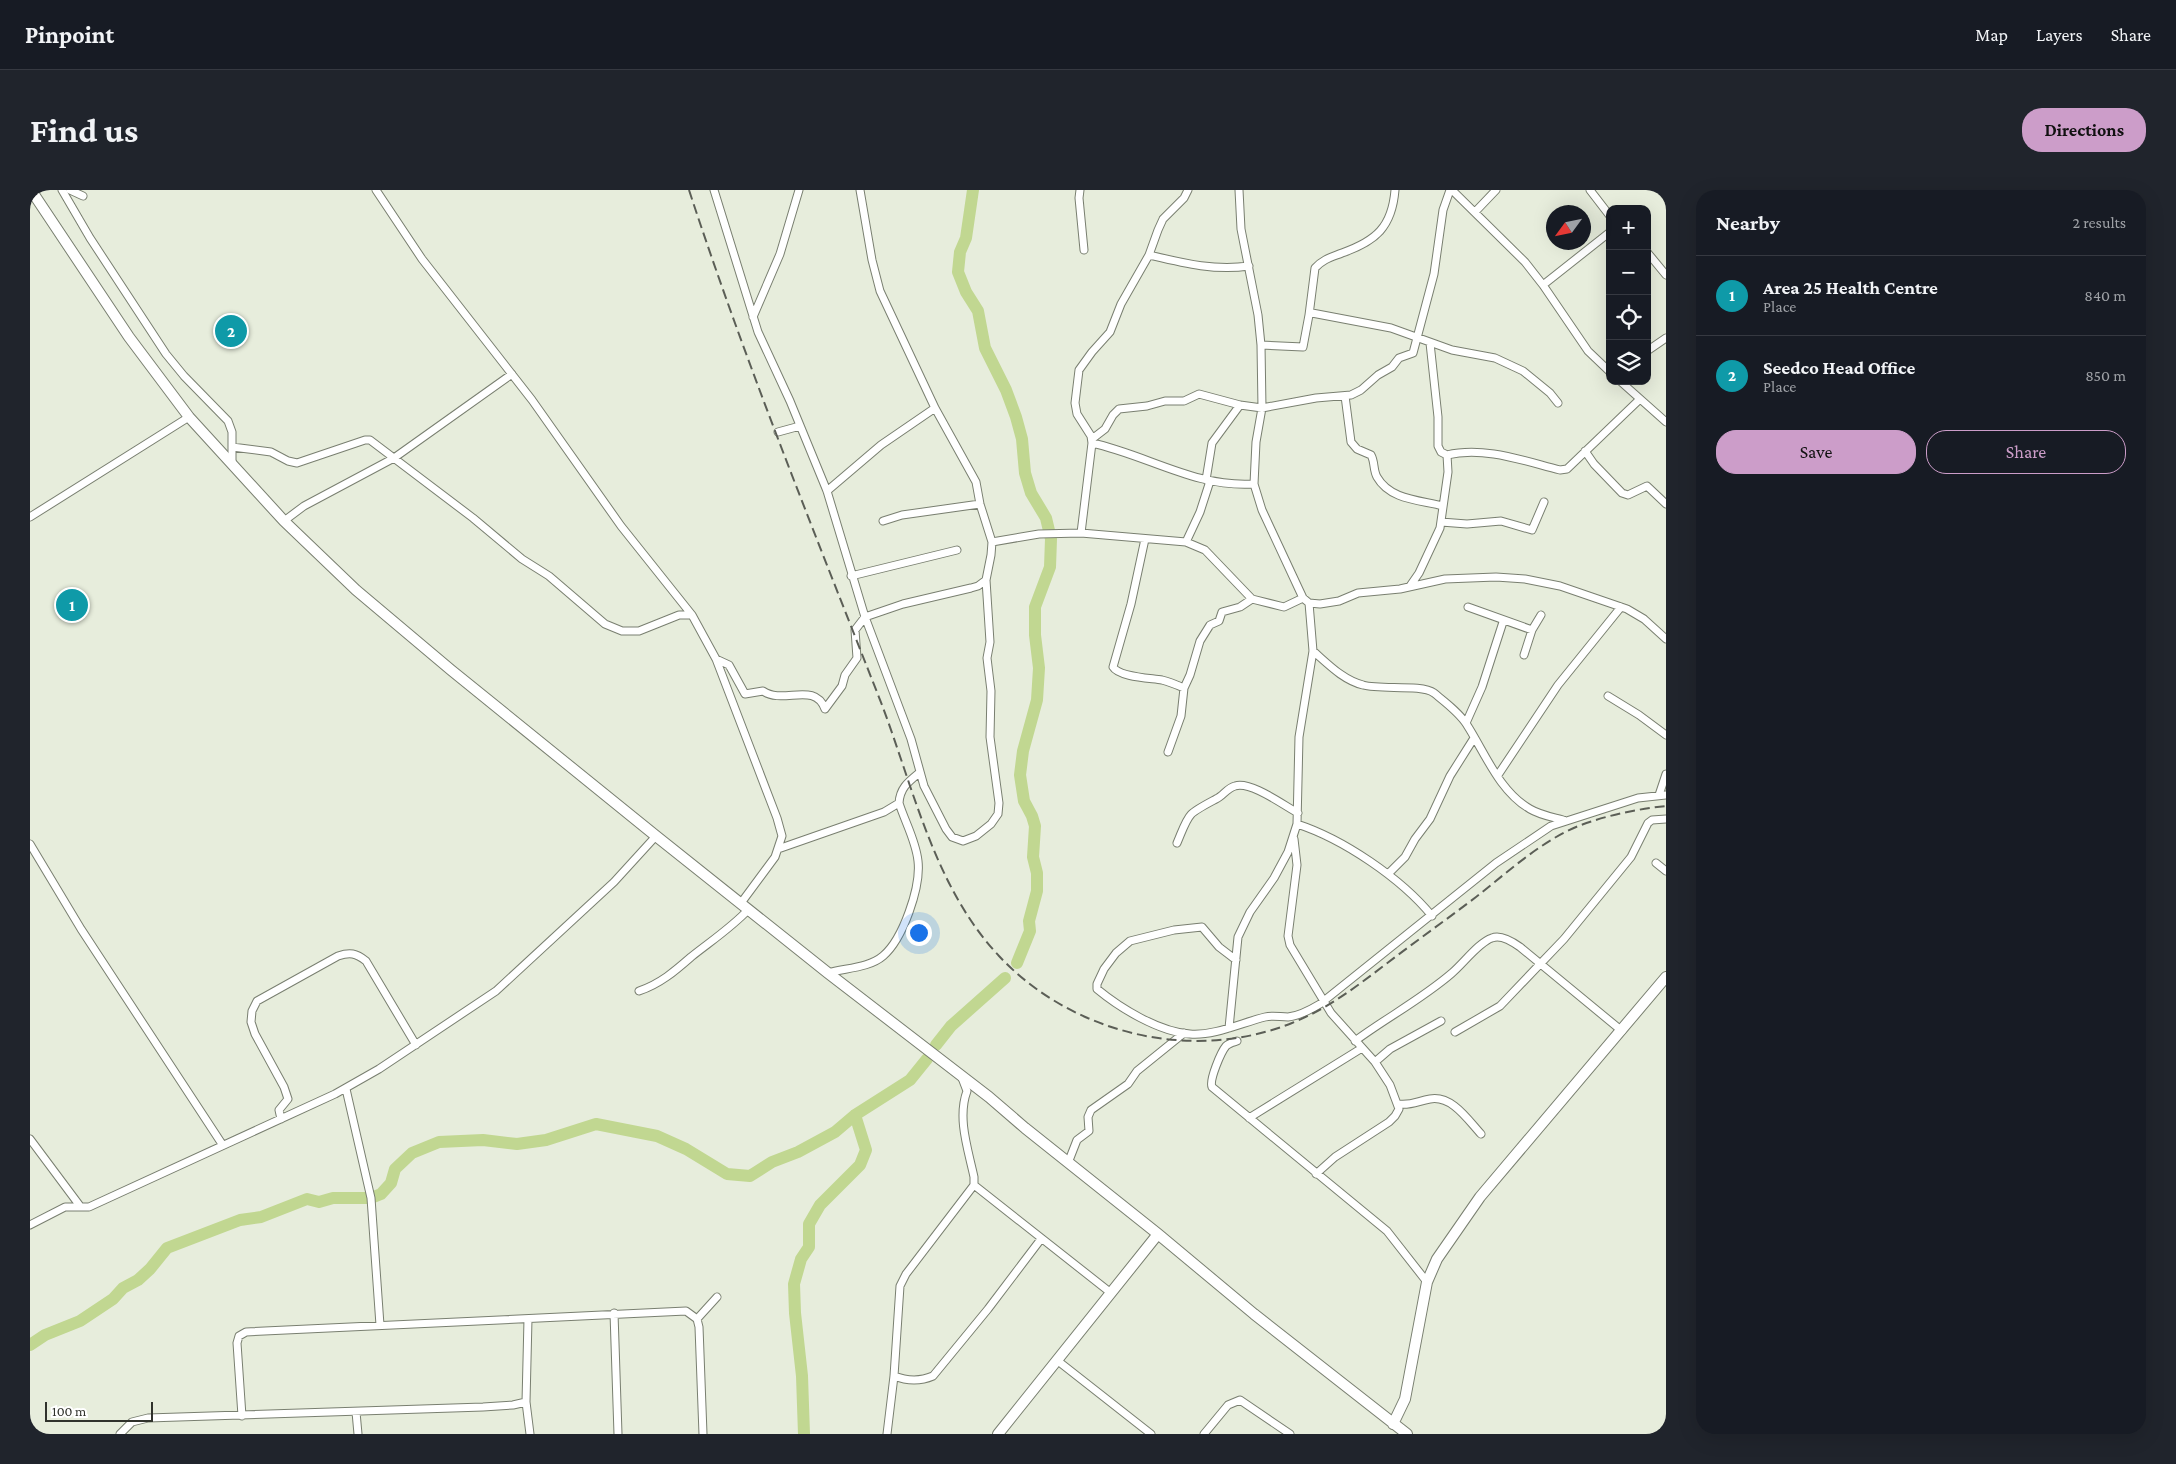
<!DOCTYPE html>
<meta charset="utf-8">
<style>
:root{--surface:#171b24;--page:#20242c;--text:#f1f3f6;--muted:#9ea1a6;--line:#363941;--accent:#cc9dc9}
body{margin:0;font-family:"Crimson Pro",serif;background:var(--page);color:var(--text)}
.controls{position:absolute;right:15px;top:15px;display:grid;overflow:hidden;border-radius:10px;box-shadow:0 5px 20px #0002}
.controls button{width:45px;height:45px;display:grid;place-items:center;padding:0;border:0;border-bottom:1px solid var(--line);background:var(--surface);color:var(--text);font:25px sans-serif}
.compass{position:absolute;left:1516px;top:15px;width:45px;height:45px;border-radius:50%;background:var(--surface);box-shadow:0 5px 20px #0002;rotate:237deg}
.scale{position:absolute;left:15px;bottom:12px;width:108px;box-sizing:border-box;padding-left:5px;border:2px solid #30322c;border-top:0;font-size:14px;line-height:18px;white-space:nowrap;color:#30322c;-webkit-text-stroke:4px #fff;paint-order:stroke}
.you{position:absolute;left:888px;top:742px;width:18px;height:18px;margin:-12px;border:4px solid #fff;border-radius:50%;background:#1a73e8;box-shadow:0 0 0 8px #1a73e833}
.badge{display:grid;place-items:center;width:32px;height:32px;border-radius:50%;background:var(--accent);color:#fff;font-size:16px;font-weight:700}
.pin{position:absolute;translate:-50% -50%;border:2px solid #fff;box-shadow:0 1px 5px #0006}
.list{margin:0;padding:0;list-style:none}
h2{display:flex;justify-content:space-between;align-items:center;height:65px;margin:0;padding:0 20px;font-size:21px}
h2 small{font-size:16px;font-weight:400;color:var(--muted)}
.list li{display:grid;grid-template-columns:32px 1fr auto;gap:15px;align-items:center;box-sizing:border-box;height:80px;padding:0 20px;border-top:1px solid var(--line)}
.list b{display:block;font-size:19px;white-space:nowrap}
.list p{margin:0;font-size:16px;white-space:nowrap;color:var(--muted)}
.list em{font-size:16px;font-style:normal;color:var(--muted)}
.actions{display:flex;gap:10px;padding:15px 20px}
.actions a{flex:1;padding:11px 0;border:1px solid var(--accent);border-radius:20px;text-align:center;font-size:18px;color:var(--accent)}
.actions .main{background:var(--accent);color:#111}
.icon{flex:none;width:28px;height:28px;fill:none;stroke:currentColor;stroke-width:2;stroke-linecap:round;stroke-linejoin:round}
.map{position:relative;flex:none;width:1636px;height:1244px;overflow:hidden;border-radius:20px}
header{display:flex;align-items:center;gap:30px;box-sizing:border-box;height:70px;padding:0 25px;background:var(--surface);border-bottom:1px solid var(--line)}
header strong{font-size:24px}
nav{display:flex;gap:28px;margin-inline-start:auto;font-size:18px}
.intro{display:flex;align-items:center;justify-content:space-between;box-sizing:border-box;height:120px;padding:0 30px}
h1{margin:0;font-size:35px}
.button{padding:12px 22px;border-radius:20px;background:var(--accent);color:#111;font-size:18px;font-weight:700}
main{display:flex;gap:30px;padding:0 30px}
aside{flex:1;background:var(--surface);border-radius:20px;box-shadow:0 5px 20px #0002}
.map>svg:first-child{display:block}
</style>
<header>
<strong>Pinpoint</strong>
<nav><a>Map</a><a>Layers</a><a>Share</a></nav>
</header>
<div class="intro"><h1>Find us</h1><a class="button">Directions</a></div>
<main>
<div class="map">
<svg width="1636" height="1244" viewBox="0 0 1636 1244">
<rect width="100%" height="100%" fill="#e7eddc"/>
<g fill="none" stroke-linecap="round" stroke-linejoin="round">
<!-- river -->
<path stroke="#c1d791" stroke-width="12" d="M943 0 936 48 930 62 928 82 936 102 948 121 955 158 976 200 986 227 992 249 995 283 1001 303 1016 328 1021 349 1020 377 1005 417V445L1009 478 1007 510 993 561 990 585 994 611 1002 626 1005 636 1003 667 1007 683V701L999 731 1000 741 987 773
M906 855 921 836 975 788
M0 1155 15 1145 50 1131 83 1109 93 1098 108 1090 120 1079 137 1058 210 1030 231 1027 277 1009 289 1012 303 1008H341L351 1004 361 993 365 979 382 963 409 952 453 950 487 954 516 950 566 934 627 946 656 959 697 984 720 986 742 972 768 962 805 942 825 925 880 890 897 869
M774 1244 772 1186 765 1123 764 1094 771 1069 779 1057V1034L790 1015 830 975 836 960 825 925"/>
<!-- street casing -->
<g stroke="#797f70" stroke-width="9">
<path id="street" d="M32 0 60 48 136 164 154 186 198 231 202 242V275
M40 0 53 6
M346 0 392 69 502 210 591 336 662 425 686 469 747 628 752 646 745 667 711 713
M684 0 728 142 760 211 797 301 835 427 881 549 894 596 916 639 922 647 933 651 946 646 961 634 968 624 969 613 960 547 961 501 957 468 960 452 956 390
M1050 0 1049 8 1054 60
M1422 0 1495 72 1513 95 1558 161 1580 182
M1560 0 1580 26
M1445 22 1466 0
M1617 62 1636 85
M1119 65C1153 73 1184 81 1219 76
M1513 95 1580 42
M1279 125 1285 78C1293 69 1302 67 1312 63 1346 51 1362 37 1365 0
M723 127 750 64 769 0
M1231 155 1273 157 1279 125 1282 123 1361 138 1422 160 1465 168 1493 181 1520 203 1528 213
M1617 161 1636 148
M1590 191 1636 232
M1315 206 1321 252 1327 259 1341 265C1345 272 1343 280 1347 287 1360 310 1390 310 1413 316
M748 242 770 236
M1062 249 1075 239 1083 225 1089 219 1117 216 1135 211H1154L1169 204 1210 215 1232 218 1286 208 1321 205 1331 200 1348 185 1362 177 1369 168 1383 163 1404 84 1413 20 1420 0
M1062 253C1117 265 1166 298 1224 294
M202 257 241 262 258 271 267 273 335 250H340L443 328 492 369 519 386 575 434 592 441H609L649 425H662
M1555 261 1564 274 1592 303 1598 305 1617 296 1636 314
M1417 265C1454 256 1494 271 1530 280L1537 279 1610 209
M1176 290 1182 253 1210 215
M797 301 851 255 905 218
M0 327 159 227
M254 331 274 316 364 268 482 184
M853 331 872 325 950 314
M1411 332 1437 334 1471 331 1502 340 1514 312
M1051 343 1062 253 1061 246 1047 224 1045 213 1049 180 1062 162 1080 142 1091 114 1119 65 1128 40 1133 29 1154 8 1158 0
M1115 349 1101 414 1083 477C1089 487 1120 488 1132 490 1140 492 1147 495 1154 498
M962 352 1009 344 1051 343 1156 352 1175 360 1222 409 1254 417 1273 408
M1156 352 1170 322 1180 291
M821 386 927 360
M1380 396 1389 383 1410 338 1418 282 1417 265 1411 262 1408 256V227L1400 153
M1279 413 1290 414 1309 411 1328 403 1370 399 1415 389 1466 387 1495 389 1530 396 1597 419 1614 429 1636 449
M1438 417 1502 440
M1283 461C1298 474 1313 490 1333 495 1351 500 1391 494 1404 503 1415 512 1430 523 1437 535 1455 563 1469 601 1500 619 1510 625 1522 627 1533 630
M1494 465 1502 440 1511 425
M686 469 699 475 715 504 733 501C753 515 785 491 795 519L812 496 815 485 827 468 825 440 835 427 873 414 941 398 948 396 956 390 961 365 962 352 950 314 946 292 905 218 850 101 842 70 830 0
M1578 506 1609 525 1636 545
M1436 533 1452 497 1473 432
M1138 562 1151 526 1154 498 1160 485 1170 451 1180 435 1189 431 1192 422 1210 417 1222 409
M1468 585 1528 495 1591 417
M1629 605 1636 584
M1267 634C1313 649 1371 688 1402 726
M1264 649 1267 675 1258 746 1260 755 1301 823 1345 872 1360 895 1369 919 1365 926 1359 932 1305 967 1286 984
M1147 653C1160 622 1156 625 1186 609 1193 606 1197 598 1205 596 1221 591 1253 615 1268 623
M0 654 51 739 192 954
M748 659 854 622 869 613
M1626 673 1636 681
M1358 684 1375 667 1385 649 1400 629 1420 586 1444 548
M1206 770 1189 757 1172 737 1144 740 1100 751 1086 763 1074 779 1067 794V799C1090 818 1129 842 1160 844 1184 846 1211 833 1235 827 1243 825 1250 827 1258 827 1269 826 1280 820 1290 814L1466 673 1521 636 1608 608 1636 605
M798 783C815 778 839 778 853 766 873 749 891 697 888 671 886 651 875 632 869 613 870 598 878 592 889 583
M609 801C630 794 645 781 661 767 681 751 701 738 719 719
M1199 838 1208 747 1220 722 1244 688 1258 662 1267 634 1269 547 1283 461 1279 413 1273 408 1232 320 1224 294 1226 252 1232 218 1231 155 1228 125 1211 39 1209 0
M1425 842 1470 816 1534 749 1601 667 1618 633 1622 630 1636 629
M1207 851C1204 852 1199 853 1196 856 1191 862 1179 890 1182 897L1357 1041 1397 1092
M1325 851C1356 828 1392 809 1422 783 1433 774 1449 752 1462 748 1471 744 1483 752 1490 757L1592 841
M1345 872 1360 859 1411 831
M316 899 341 1008 350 1135
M1368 914C1381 916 1388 911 1400 909 1422 905 1438 930 1451 944
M1219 928 1332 858
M251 929 249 920 258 909 254 897 225 844 221 832 222 821 227 811 308 766C320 762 326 763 336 771L386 855
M0 949 50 1016
M1038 973 1047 950 1059 941 1058 927 1061 920 1098 894 1107 881 1154 843
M944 995 1081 1103
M0 1035 35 1017H59L305 904 349 879 466 801 584 692 626 646
M584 1123 588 1244
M667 1129 687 1107
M1028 1171 1121 1244
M864 1186C877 1191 889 1192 903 1186L958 1119 1011 1049
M496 1212 500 1244
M326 1222 328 1244
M212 1226 207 1153 209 1146 216 1142 656 1121 667 1129 669 1137 673 1244
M90 1244 102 1232 118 1228 453 1217 483 1215 496 1212 498 1129
M857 1244 864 1186 870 1096 876 1084 944 995V987C938 959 927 928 937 901L932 888
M1174 1244 1198 1215 1210 1210 1260 1244"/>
</g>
<!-- secondary casing -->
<g stroke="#797f70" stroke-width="12">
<path id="secondary" d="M1 0 99 147 159 227 254 331 326 400 421 480 626 646 798 783 959 907 995 938 1128 1044 1224 1124 1377 1244
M1363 1234 1375 1209 1397 1092 1407 1069 1450 1007 1636 787
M968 1244 1128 1044"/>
</g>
<!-- street -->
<use href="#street" stroke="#fff" stroke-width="7"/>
<!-- secondary -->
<use href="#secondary" stroke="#fff" stroke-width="10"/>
<!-- rail -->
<path stroke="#5b5e56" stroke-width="2" stroke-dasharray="10 5" stroke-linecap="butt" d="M659 0C716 174 785 344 852 515 884 600 905 698 969 766 1042 844 1162 873 1262 833 1297 819 1326 797 1356 774 1386 751 1416 730 1446 707 1478 682 1512 650 1551 635 1578 625 1608 619 1636 616"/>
</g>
</svg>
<div class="controls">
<button>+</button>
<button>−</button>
<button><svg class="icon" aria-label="locate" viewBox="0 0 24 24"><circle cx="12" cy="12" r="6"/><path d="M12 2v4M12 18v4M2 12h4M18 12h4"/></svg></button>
<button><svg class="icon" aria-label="layers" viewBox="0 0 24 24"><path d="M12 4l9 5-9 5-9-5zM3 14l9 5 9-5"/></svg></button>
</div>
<svg class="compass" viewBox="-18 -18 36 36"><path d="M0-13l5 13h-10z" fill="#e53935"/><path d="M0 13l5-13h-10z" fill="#9ea1a6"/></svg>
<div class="scale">100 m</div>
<div class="you"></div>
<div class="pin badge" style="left:42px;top:415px;background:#0f9aa8">1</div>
<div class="pin badge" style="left:201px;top:141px;background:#0f9aa8">2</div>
</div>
<aside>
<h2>Nearby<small>2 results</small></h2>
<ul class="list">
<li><span class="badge" style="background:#0f9aa8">1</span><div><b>Area 25 Health Centre</b><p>Place</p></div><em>840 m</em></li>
<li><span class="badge" style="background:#0f9aa8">2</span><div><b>Seedco Head Office</b><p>Place</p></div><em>850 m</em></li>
</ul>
<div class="actions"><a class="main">Save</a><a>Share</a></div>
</aside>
</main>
